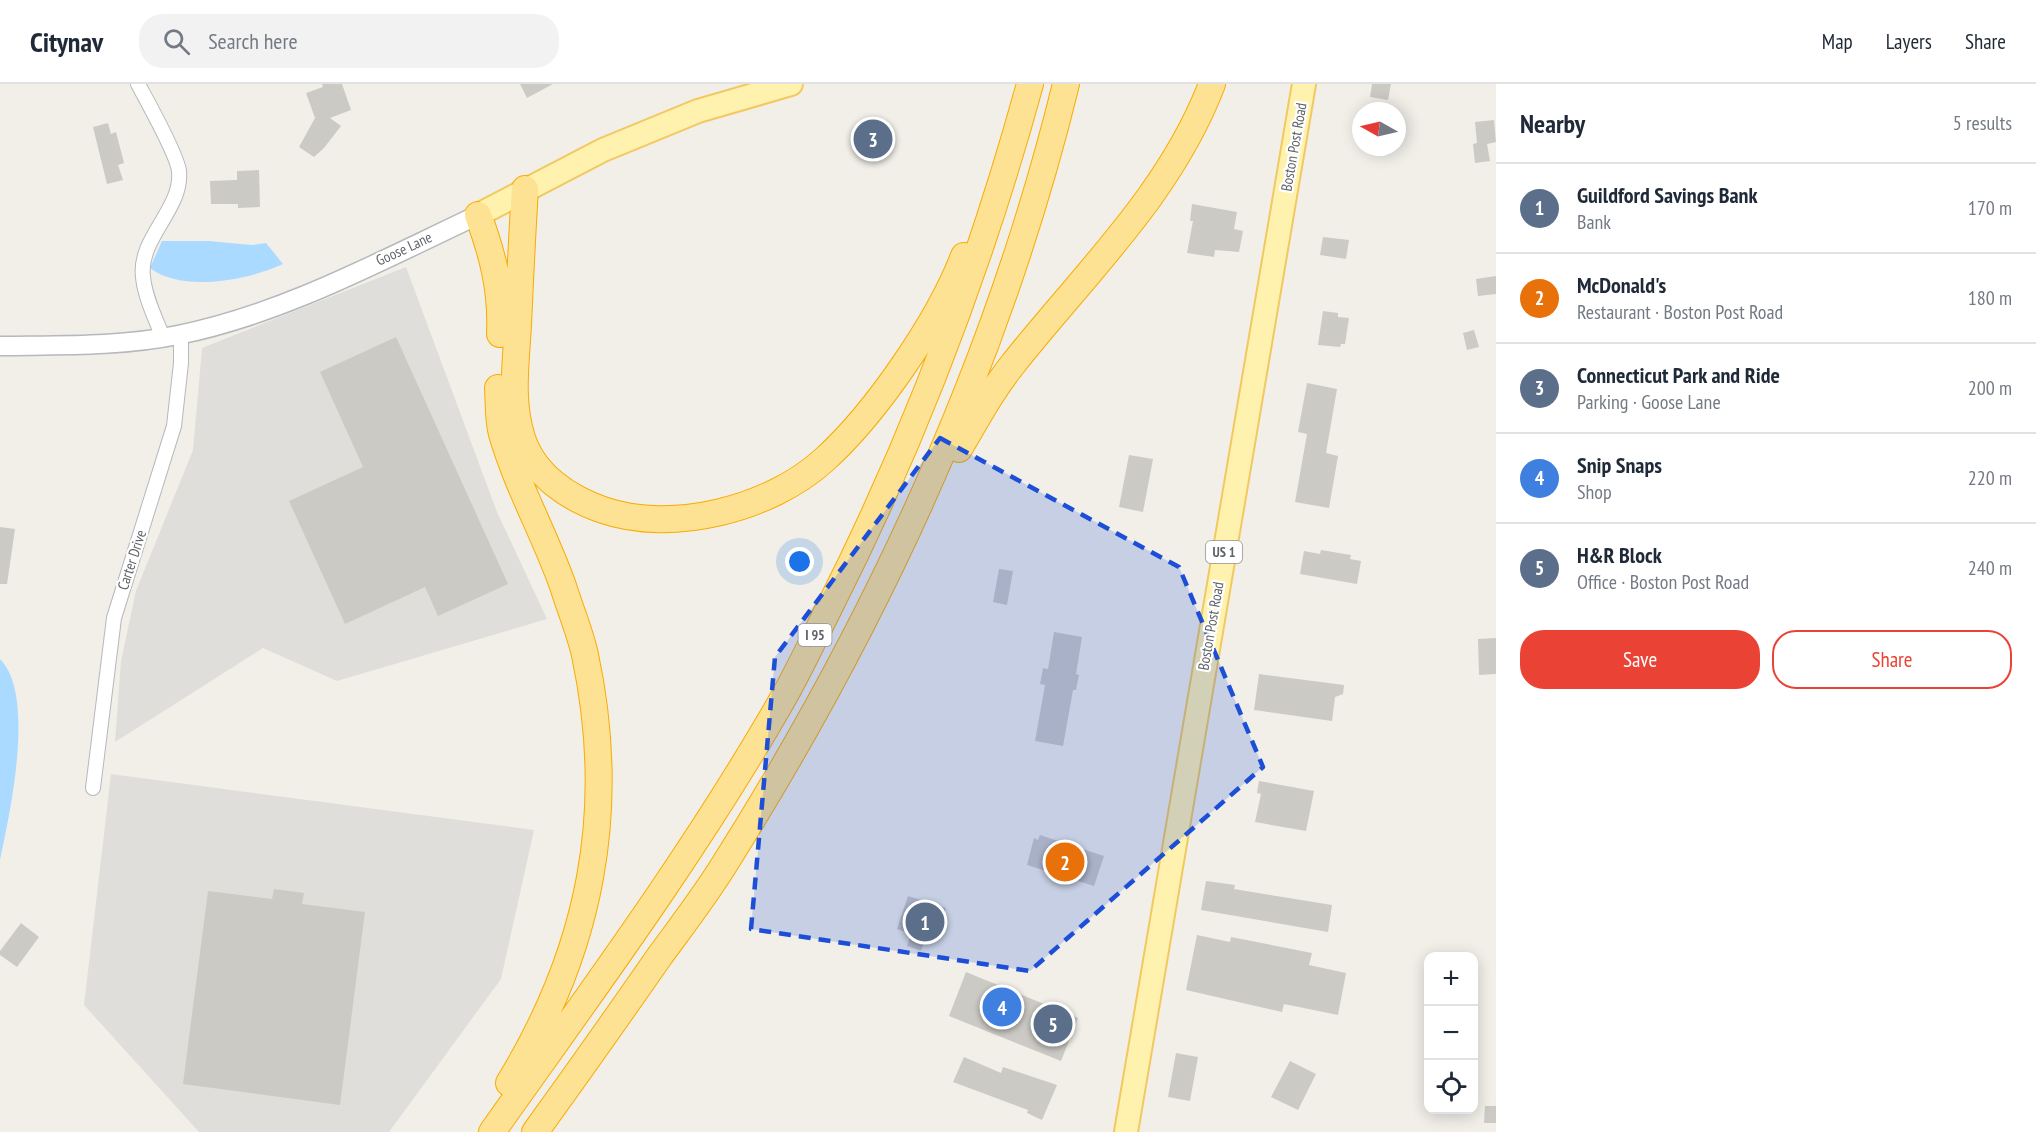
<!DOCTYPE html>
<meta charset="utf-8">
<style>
:root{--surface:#fff;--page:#f2f2f3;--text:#1f2937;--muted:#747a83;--line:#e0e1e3;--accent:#ea4335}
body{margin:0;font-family:"PT Sans Narrow",sans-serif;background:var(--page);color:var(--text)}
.controls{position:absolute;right:18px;bottom:18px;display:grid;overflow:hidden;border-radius:12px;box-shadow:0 3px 15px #0003}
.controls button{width:54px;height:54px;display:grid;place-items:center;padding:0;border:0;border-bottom:2px solid var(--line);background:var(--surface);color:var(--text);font:30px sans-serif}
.compass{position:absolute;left:1352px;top:18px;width:54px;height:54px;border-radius:50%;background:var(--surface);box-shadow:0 3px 15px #0003;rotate:278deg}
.you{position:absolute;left:800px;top:478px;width:21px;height:21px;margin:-15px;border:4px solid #fff;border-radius:50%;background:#1a73e8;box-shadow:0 0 0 9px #1a73e833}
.badge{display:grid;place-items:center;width:39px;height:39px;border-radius:50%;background:var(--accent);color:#fff;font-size:20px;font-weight:700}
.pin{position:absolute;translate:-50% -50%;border:3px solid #fff;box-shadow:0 2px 6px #0006}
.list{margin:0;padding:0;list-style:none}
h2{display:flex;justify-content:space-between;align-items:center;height:78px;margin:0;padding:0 24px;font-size:26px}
h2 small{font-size:20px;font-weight:400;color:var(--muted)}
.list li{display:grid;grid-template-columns:39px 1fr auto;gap:18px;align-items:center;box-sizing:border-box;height:90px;padding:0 24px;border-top:2px solid var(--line)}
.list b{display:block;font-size:22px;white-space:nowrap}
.list p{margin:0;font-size:20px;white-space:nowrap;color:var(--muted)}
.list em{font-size:20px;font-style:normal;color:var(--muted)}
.actions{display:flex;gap:12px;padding:18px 24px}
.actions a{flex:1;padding:14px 0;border:2px solid var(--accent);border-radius:24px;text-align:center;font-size:21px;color:var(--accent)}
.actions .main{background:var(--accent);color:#fff}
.icon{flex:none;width:33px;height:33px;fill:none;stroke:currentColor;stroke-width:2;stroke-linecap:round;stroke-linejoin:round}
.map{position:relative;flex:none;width:1496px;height:1048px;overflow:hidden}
header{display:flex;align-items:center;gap:36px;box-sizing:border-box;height:84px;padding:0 30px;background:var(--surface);border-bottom:2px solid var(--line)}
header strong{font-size:28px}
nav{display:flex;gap:33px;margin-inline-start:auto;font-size:21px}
.search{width:420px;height:54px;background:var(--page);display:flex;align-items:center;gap:15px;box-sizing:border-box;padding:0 21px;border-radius:24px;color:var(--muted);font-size:22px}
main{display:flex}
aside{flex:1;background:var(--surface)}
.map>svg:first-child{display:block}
</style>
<header>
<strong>Citynav</strong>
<div class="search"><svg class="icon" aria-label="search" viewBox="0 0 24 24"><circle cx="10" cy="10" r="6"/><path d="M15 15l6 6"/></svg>Search here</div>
<nav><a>Map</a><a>Layers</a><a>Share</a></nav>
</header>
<main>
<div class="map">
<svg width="1496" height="1048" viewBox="0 0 1496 1048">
<rect width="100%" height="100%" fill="#f1efe8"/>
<!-- industrial -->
<path fill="#e0deda" d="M406 183 497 428 547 535 337 597 263 564 115 658 121 577 136 507 193 366 202 264Z
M111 690 534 746 501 895 389 1048H199L84 921Z"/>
<!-- water -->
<path fill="#aadaff" d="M162 157H208L252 161 266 159 283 180C249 196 182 209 150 184Z
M0 575C36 611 10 729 0 776Z"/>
<!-- building -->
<path fill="#cccac5" d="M322 0H342L351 26 330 34 341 42 324 64 314 73 299 63 315 34 306 9 323 3Z
M520 0H553L527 14Z
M1372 0H1391L1388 16 1370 13Z
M1494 36 1496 58 1487 60 1490 77 1475 79 1473 60 1477 59 1475 38Z
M108 39 111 50 116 48 124 79 118 81 123 96 107 100 93 43Z
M259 86 260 123 238 124V120H211L210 97 237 96V87Z
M1192 120 1237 128 1234 145 1243 147 1239 168 1215 166 1214 173 1187 169 1193 137H1190Z
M1323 153 1349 156 1346 175 1320 171Z
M1496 192V210L1478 212 1476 195Z
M1323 227 1338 229V233L1349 234 1345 260H1341L1340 263 1318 261Z
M1474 246 1479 263 1467 266 1463 249Z
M396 253 508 500 438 532 425 503 345 540 289 417 363 383 320 288Z
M1307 299 1337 305 1326 369 1338 372 1329 424 1295 418 1307 350 1298 348Z
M1129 371 1153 375 1143 428 1119 423Z
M0 443 15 445 7 500H0Z
M1321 466 1351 471 1350 475 1361 477 1357 500 1300 490 1304 467 1320 470Z
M999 485 1013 487 1007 521 993 518Z
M1054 548 1082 553 1076 590 1079 591 1076 606H1073L1063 662 1035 657 1045 601 1040 600 1043 584 1048 585Z
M1496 554V590L1479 591 1478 555Z
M1259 590 1344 601 1343 610 1335 613 1332 637 1254 626Z
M1259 697 1314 707 1306 747 1255 738 1261 710 1257 709Z
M1040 751 1104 772 1094 802 1027 781 1034 754 1038 756Z
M1206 797 1235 801 1234 805 1332 821 1328 848 1201 826Z
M274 805 304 809 302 820 365 828 340 1021 183 1000 208 807 272 815Z
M908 812 946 824 935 858 925 855 921 867 907 862 911 850 897 845Z
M21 839 39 853 17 883 0 871V867Z
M1197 851 1230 858 1231 853 1312 869 1309 881 1346 889 1338 931 1284 920 1282 928 1186 906Z
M966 888 1078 934 1061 977 949 932Z
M1176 969 1198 973 1190 1017 1168 1013Z
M964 973 1001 989 1003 983 1057 1001 1042 1036 1027 1029 1028 1026 953 998Z
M1290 977 1316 990 1298 1026 1271 1013Z
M1485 1022H1496V1039H1484Z"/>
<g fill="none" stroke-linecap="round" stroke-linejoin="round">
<!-- minor casing -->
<g stroke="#b5b8bc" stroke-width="16">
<path id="minor" d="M138 0C147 17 177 70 179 87 183 125 138 154 143 193 145 214 156 235 163 254
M93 704 114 534 174 342 181 279V251"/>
</g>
<!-- tertiary casing -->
<g stroke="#b5b8bc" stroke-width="21">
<path id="tertiary" d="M0 262C59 261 119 263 178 251 283 230 382 176 478 131"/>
</g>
<!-- primary casing -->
<g stroke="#f2c960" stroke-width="26">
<path id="primary" d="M478 131 603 66 698 27 791 0
M1126 1048 1304 0"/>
</g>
<!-- motorway casing -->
<g stroke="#f9ab00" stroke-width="28">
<path id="motorway" d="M525 105C522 151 520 196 518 241 516 279 510 317 522 354 534 391 568 414 603 426 672 450 770 425 824 376 876 329 939 237 964 172
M478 131C493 171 502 207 500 250
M498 304C499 319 498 336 502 350 517 402 545 451 563 502 570 525 580 548 585 571 618 726 591 865 509 999
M959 365C976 336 992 306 1013 280 1085 189 1170 110 1212 0
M492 1048C592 907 695 768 781 618 799 587 814 554 830 522 915 354 980 182 1030 0
M535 1048C577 990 618 932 659 873 681 843 704 813 724 781 876 540 998 278 1066 0"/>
</g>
<!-- minor -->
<use href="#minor" stroke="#fff" stroke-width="14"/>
<!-- tertiary -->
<use href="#tertiary" stroke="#fff" stroke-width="18"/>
<!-- primary -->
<use href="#primary" stroke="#fff2af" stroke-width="22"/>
<!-- motorway -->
<use href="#motorway" stroke="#fde293" stroke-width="26"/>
</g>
<!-- marked area -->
<path fill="#1d4ed8" fill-opacity="0.2" stroke="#1d4ed8" stroke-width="4.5" stroke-dasharray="12 8" stroke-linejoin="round" d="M940 354 1179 483 1263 683 1030 887 751 845 775 573Z"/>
<g text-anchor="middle" stroke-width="4.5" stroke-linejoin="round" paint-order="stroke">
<!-- shield labels -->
<g fill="#fff" stroke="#8f9295" stroke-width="1.5">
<rect x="1206" y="457" width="36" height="22" rx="4.5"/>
<rect x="798.5" y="540" width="33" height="22" rx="4.5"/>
</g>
<g font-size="14" font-weight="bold" fill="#5f6368">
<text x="1224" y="473">US 1</text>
<text x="815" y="556">I 95</text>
</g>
<!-- street labels -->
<g font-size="15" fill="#5f6368" stroke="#fff">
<text transform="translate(1294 63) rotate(-80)" y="5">Boston Post Road</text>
<text transform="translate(404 165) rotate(-25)" y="5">Goose Lane</text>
<text transform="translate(132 476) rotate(-72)" y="5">Carter Drive</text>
<text transform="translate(1211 542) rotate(-80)" y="5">Boston Post Road</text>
</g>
</g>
</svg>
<div class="controls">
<button>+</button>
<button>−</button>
<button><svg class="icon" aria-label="locate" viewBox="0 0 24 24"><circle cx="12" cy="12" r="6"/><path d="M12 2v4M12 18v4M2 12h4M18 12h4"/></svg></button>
</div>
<svg class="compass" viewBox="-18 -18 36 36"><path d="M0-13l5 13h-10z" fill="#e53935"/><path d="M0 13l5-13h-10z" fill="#747a83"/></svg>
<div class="you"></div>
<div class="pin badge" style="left:925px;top:838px;background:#5c6f8a">1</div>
<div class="pin badge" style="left:1065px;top:778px;background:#e8710a">2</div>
<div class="pin badge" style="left:873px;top:55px;background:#5c6f8a">3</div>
<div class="pin badge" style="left:1002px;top:923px;background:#3f7fe0">4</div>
<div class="pin badge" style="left:1053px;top:940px;background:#5c6f8a">5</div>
</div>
<aside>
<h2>Nearby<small>5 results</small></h2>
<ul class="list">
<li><span class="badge" style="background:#5c6f8a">1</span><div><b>Guildford Savings Bank</b><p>Bank</p></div><em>170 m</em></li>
<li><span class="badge" style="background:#e8710a">2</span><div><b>McDonald's</b><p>Restaurant · Boston Post Road</p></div><em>180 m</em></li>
<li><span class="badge" style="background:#5c6f8a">3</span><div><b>Connecticut Park and Ride</b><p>Parking · Goose Lane</p></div><em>200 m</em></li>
<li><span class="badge" style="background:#3f7fe0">4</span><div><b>Snip Snaps</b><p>Shop</p></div><em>220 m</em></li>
<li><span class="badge" style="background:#5c6f8a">5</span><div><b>H&amp;R Block</b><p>Office · Boston Post Road</p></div><em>240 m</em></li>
</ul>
<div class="actions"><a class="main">Save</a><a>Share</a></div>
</aside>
</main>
